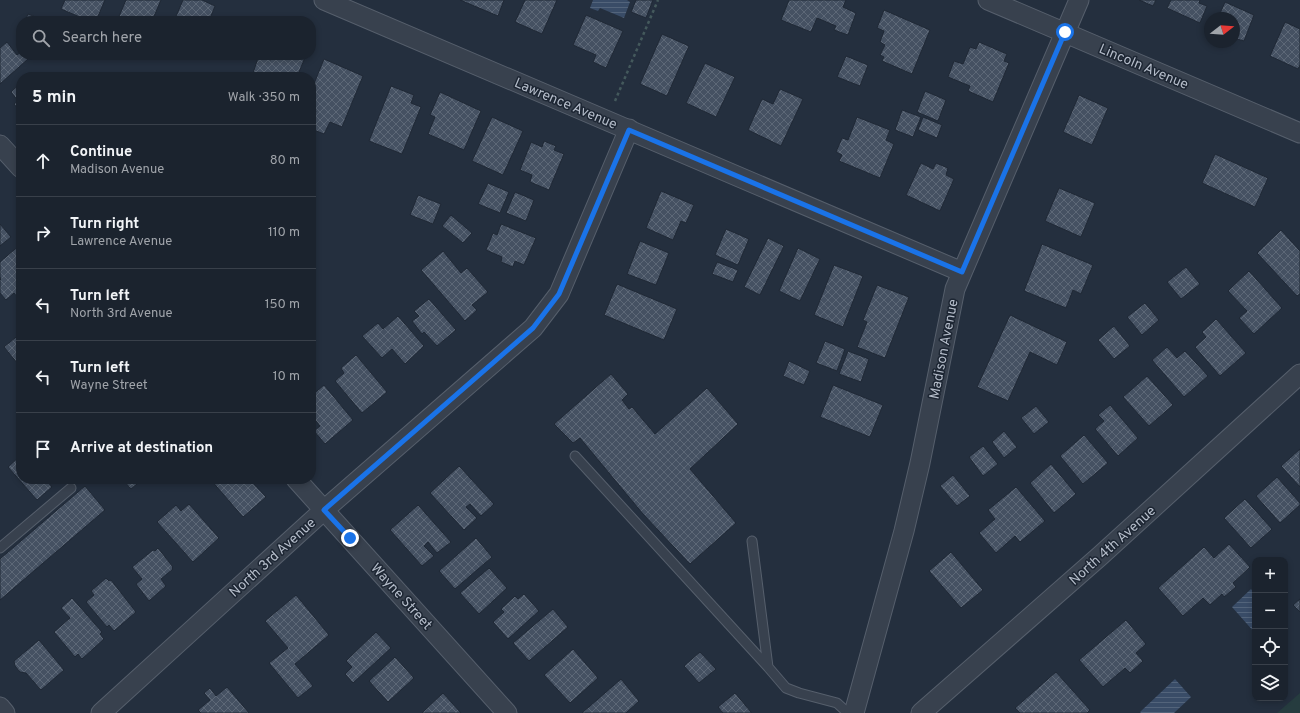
<!DOCTYPE html>
<meta charset="utf-8">
<style>
:root{--surface:#1b232e;--page:#242b36;--text:#f1f3f6;--muted:#a0a4aa;--line:#39404a}
body{margin:0;font-family:Overpass,sans-serif;background:var(--page);color:var(--text)}
.controls{position:absolute;right:12px;bottom:12px;display:grid;overflow:hidden;border-radius:8px;box-shadow:0 2px 6px #0003}
.controls button{width:36px;height:36px;display:grid;place-items:center;padding:0;border:0;border-bottom:1px solid var(--line);background:var(--surface);color:var(--text);font:20px sans-serif}
.compass{position:absolute;left:1204px;top:12px;width:36px;height:36px;border-radius:50%;background:var(--surface);box-shadow:0 2px 6px #0003;rotate:73deg}
.stop{position:absolute;width:12px;height:12px;margin:-9px;border:3px solid #1a73e8;border-radius:50%;background:#fff}
.stop.end{background:#1a73e8;border-color:#fff;box-shadow:0 1px 4px #0008}
.list{margin:0;padding:0;list-style:none}
h2{display:flex;justify-content:space-between;align-items:center;height:52px;margin:0;padding:0 16px;font-size:17px}
h2 small{font-size:13px;font-weight:400;color:var(--muted)}
.list li{display:grid;grid-template-columns:26px 1fr auto;gap:12px;align-items:center;box-sizing:border-box;height:72px;padding:0 16px;border-top:1px solid var(--line)}
.list b{display:block;font-size:15px;white-space:nowrap}
.list p{margin:0;font-size:13px;white-space:nowrap;color:var(--muted)}
.list em{font-size:13px;font-style:normal;color:var(--muted)}
.icon{flex:none;width:22px;height:22px;fill:none;stroke:currentColor;stroke-width:2;stroke-linecap:round;stroke-linejoin:round}
.map{position:relative;flex:none;width:1300px;height:713px;overflow:hidden}
.search{position:absolute;background:var(--surface);box-shadow:0 2px 6px #0003;left:16px;top:16px;width:300px;height:44px;display:flex;align-items:center;gap:10px;box-sizing:border-box;padding:0 14px;border-radius:16px;color:var(--muted);font-size:15px}
.panel{position:absolute;background:var(--surface);box-shadow:0 2px 6px #0003;left:16px;top:72px;width:300px;height:412px;border-radius:16px}
.map>svg:first-child{display:block}
</style>
<div class="map">
<svg width="1300" height="713" viewBox="0 0 1300 713">
<defs>
<pattern id="water-rules" width="6" height="5" patternUnits="userSpaceOnUse"><rect width="6" height="5" fill="#394c67"/><path d="M0 2.5h6" fill="none" stroke="#53647b"/></pattern>
<pattern id="building-cross-hatch" width="8" height="8" patternUnits="userSpaceOnUse"><rect width="8" height="8" fill="#455162"/><path d="M0 0l8 8M0 8l8-8" fill="none" stroke="#5d6877"/></pattern>
</defs>
<rect width="100%" height="100%" fill="#242f3e"/>
<!-- grass -->
<path fill="#263c3f" d="M1300 693V713H1277Z"/>
<!-- water -->
<path fill="url(#water-rules)" d="M593 0H627L630 2 624 18 600 8 598 11 590 8Z
M1251 589 1255 594 1252 597 1255 601V633L1232 607Z
M1175 679 1191 697 1174 713H1141L1140 712Z"/>
<!-- building -->
<path fill="url(#building-cross-hatch)" stroke="#1f2835" d="M65 0H105L96 21H89L61 9Z
M126 0H161L152 21H117Z
M183 0H202L215 6 209 21H174Z
M460 0H504L498 16Z
M525 0H557L542 34 515 22Z
M636 0H653L646 18 631 12Z
M789 0H846L843 7 856 13 848 35 834 30 836 26 817 18 811 32 781 20Z
M1139 0H1156L1153 6Z
M1171 0H1200L1199 3 1207 6 1200 23 1167 8Z
M1225 2 1254 15 1244 41 1234 38V18H1218Z
M884 10 930 30 912 74 882 61 884 57 880 55 885 45 880 42 884 31 877 28Z
M28 14 46 21H25Z
M586 15 623 31 606 68 593 62 596 55 573 45Z
M1285 22 1300 29V65L1298 69 1270 56Z
M662 34 689 46 667 96 640 84Z
M7 42 17 55 21 52V55H24L28 59 0 84V48Z
M979 42 1007 54 1004 61 1009 63 993 102 968 91 970 86 948 77 954 61 963 64 970 47 976 49Z
M259 55 271 60 273 55H306L297 77H254L252 76Z
M846 56 868 65 860 86 837 77Z
M324 59 363 76 342 127 330 122 324 134 311 129V122L316 111 311 109V91Z
M705 63 735 77 716 117 686 103Z
M21 83V113L14 104 18 101 11 92Z
M391 86 414 95 411 103 421 107 402 154 369 141Z
M780 89 803 99 781 146 748 130 762 99 773 104Z
M925 91 946 100 938 121 917 112Z
M440 92 481 111 464 150 428 134 435 117 430 115Z
M1079 95 1108 108 1092 145 1063 132Z
M902 110 921 117 913 137 895 130Z
M492 117 523 131 503 175 472 161Z
M857 117 890 130 886 140 894 144 880 178 839 161 842 155 836 152 842 138 848 140Z
M923 117 942 125 937 138 918 130Z
M544 141 556 146 554 150 564 154 549 190 530 182 532 175 520 170 531 142 542 147Z
M1215 154 1268 178 1255 207 1202 183Z
M921 163 933 169 936 163 948 168 946 175 954 179 940 211 906 195Z
M488 183 509 192 500 213 478 204Z
M1059 188 1095 203 1081 237 1045 221Z
M661 191 694 205 686 223 681 221 673 240 646 228Z
M515 192 534 200 526 221 506 213Z
M418 195 441 204 433 224 410 215Z
M451 215 472 233 463 243 442 226Z
M0 224 11 237 0 246Z
M501 224 536 238 524 265 515 261 513 267 501 262 502 257 486 250 493 233 497 235Z
M726 229 749 239 738 265 715 255Z
M1281 230 1300 251V294L1297 296 1257 253Z
M768 238 784 246 760 295 744 287Z
M640 241 669 253 656 285 627 274Z
M21 244V302L14 293 6 300 0 293V280L1 279 0 277V262Z
M1042 244 1093 265 1081 294 1073 290 1066 308 1024 291Z
M798 248 820 259 800 301 779 291Z
M443 251 461 273 467 268 488 292 472 305 477 310 465 321 421 270Z
M717 262 738 270 733 282 712 274Z
M834 265 863 276 843 327 814 315Z
M1186 267 1200 284 1181 299 1167 282Z
M1249 271 1282 308 1254 334 1239 318 1247 311 1228 291Z
M617 284 677 309 664 340 604 315Z
M877 285 909 297 885 358 857 347 867 322 863 320Z
M429 299 456 330 437 346 424 332 422 334 412 321 419 316 414 311Z
M1145 303 1159 320 1142 335 1127 317Z
M1010 315 1067 342 1057 365 1030 352 1008 401 977 387Z
M398 316 424 346 405 364 392 349 382 358 362 336 378 323 383 329Z
M1216 319 1246 353 1220 376 1195 347 1206 337 1202 332Z
M1114 326 1130 346 1114 359 1098 340Z
M21 333V362L18 364 4 347Z
M825 341 845 349 837 371 816 363Z
M1167 347 1177 358 1185 351 1208 376 1184 397 1152 360Z
M848 351 869 359 861 382 839 374Z
M356 355 387 392 362 413 335 381 344 373 341 368Z
M789 361 810 371 804 385 783 376Z
M611 374 628 394 622 400 629 409 632 407 655 434 707 388 738 424 690 469 736 523 690 564 643 514 580 438 573 443 554 424Z
M1147 376 1173 405 1149 426 1123 397Z
M324 385 353 420 325 444 314 431 320 426 311 415V396Z
M833 385 883 405 870 437 820 417Z
M1110 405 1138 438 1118 456 1095 429 1104 421 1098 415Z
M1036 406 1049 422 1034 434 1021 418Z
M1004 431 1017 447 1004 458 992 442Z
M1084 435 1108 463 1083 484 1060 456Z
M983 446 998 464 983 476 969 457Z
M1300 449V487L1281 466Z
M21 455V479H45L52 487 37 500 8 467Z
M1051 464 1076 494 1054 513 1030 483Z
M459 466 494 504 481 516 470 504 466 507 477 518 464 530 430 493Z
M953 475 970 496 957 506 940 486Z
M1277 477 1300 503V505L1280 523 1256 496Z
M122 479H143L131 489Z
M210 479H255L252 482 266 497 243 517Z
M85 486 105 510 0 600V559Z
M1016 487 1045 521 1020 542 1015 536 996 553 979 533 995 519 988 510Z
M1245 499 1272 529 1251 548 1224 518Z
M189 504 219 538 193 562 157 522 176 505 181 511Z
M418 505 451 542 437 553 428 542 424 546 434 556 422 566 390 530Z
M476 538 492 557 455 589 439 571Z
M1229 544 1250 567 1233 583 1236 587 1224 597 1222 594 1210 605 1203 598 1183 616 1158 588 1204 547 1214 558Z
M158 548 173 567 172 568 173 569 161 579 166 586 149 601 136 584 142 579 132 567 153 550 155 551Z
M951 552 983 590 961 608 929 571Z
M489 568 507 588 479 614 460 593Z
M106 578 109 581 111 580 136 612 114 631 109 625 107 627 86 602 94 595 91 591Z
M524 594 539 611 508 639 493 622 504 612 501 609 515 596 518 599Z
M296 595 329 635 295 664 313 686 298 698 269 663 288 648 265 621Z
M72 598 102 632 100 634 104 639 82 659 78 654 75 657 54 632 70 618 61 608Z
M1300 599V612L1293 605Z
M553 609 568 627 529 661 513 643Z
M1126 620 1146 644 1136 653 1143 661 1130 673 1125 668 1103 687 1079 660Z
M376 632 391 648 353 683 345 674 352 667 346 661Z
M39 640 64 670 41 690 26 673 20 672 15 666 14 661Z
M573 649 598 678 570 703 544 675Z
M700 652 716 669 699 683 684 666Z
M395 657 414 678 388 702 369 681Z
M1056 672 1090 710 1087 713H1020L1015 708Z
M621 679 639 701 626 713H582Z
M227 687 249 713H201L198 710 210 700 204 693 210 688 216 696Z
M443 693 461 713H422Z
M735 693 751 712V713H723L718 707Z"/>
<g fill="none" stroke-linecap="round" stroke-linejoin="round">
<!-- lane casing -->
<g stroke="#565f6c" stroke-width="11">
<path id="lane" d="M575 456 768 667
M752 541 768 667 786 688 799 693 837 703 848 713
M0 548 71 488"/>
</g>
<!-- street casing -->
<g stroke="#565f6c" stroke-width="21">
<path id="street" d="M324 0 962 272
M988 0 1300 133
M0 145 21 168
M296 479 507 713
M0 707 5 713
M101 713 324 510 533 328 559 294 629 129
M854 713 904 531 920 463 955 289 1079 0
M921 713 1100 556 1300 374"/>
</g>
<!-- path -->
<path stroke="#44595c" stroke-width="2.5" stroke-dasharray="3 3" stroke-linecap="butt" d="M615 101 658 0"/>
<!-- lane -->
<use href="#lane" stroke="#38414e" stroke-width="9"/>
<!-- street -->
<use href="#street" stroke="#38414e" stroke-width="19"/>
</g>
<g fill="none" stroke-linecap="round" stroke-linejoin="round">
<!-- route -->
<path stroke="#1a73e8" stroke-width="5" d="M350 538 324 510 533 328 559 294 629 130 962 272 1065 32"/>
</g>
<g text-anchor="middle" stroke-width="3" stroke-linejoin="round" paint-order="stroke">
<!-- street labels -->
<g font-size="14" fill="#b4bcc9" stroke="#1d2633">
<text transform="translate(1144 66) rotate(23)" y="5">Lincoln Avenue</text>
<text transform="translate(566 103) rotate(23)" y="5">Lawrence Avenue</text>
<text transform="translate(943 349) rotate(-79)" y="5">Madison Avenue</text>
<text transform="translate(1112 545) rotate(-42)" y="5">North 4th Avenue</text>
<text transform="translate(272 557) rotate(-42)" y="5">North 3rd Avenue</text>
<text transform="translate(402 596) rotate(48)" y="5">Wayne Street</text>
</g>
</g>
</svg>
<div class="controls">
<button>+</button>
<button>−</button>
<button><svg class="icon" aria-label="locate" viewBox="0 0 24 24"><circle cx="12" cy="12" r="6"/><path d="M12 2v4M12 18v4M2 12h4M18 12h4"/></svg></button>
<button><svg class="icon" aria-label="layers" viewBox="0 0 24 24"><path d="M12 4l9 5-9 5-9-5zM3 14l9 5 9-5"/></svg></button>
</div>
<svg class="compass" viewBox="-18 -18 36 36"><path d="M0-13l5 13h-10z" fill="#e53935"/><path d="M0 13l5-13h-10z" fill="#a0a4aa"/></svg>
<div class="stop" style="left:1065px;top:32px"></div>
<div class="stop end" style="left:350px;top:538px"></div>
<div class="search"><svg class="icon" aria-label="search" viewBox="0 0 24 24"><circle cx="10" cy="10" r="6"/><path d="M15 15l6 6"/></svg>Search here</div>
<section class="panel">
<h2>5 min<small>Walk · 350 m</small></h2>
<ul class="list">
<li><svg class="icon" aria-label="ahead" viewBox="0 0 24 24"><path d="M12 20V5M6 11l6-6 6 6"/></svg><div><b>Continue</b><p>Madison Avenue</p></div><em>80 m</em></li>
<li><svg class="icon" aria-label="right" viewBox="0 0 24 24"><path d="M7 20v-9h11M14 6l5 5-5 5"/></svg><div><b>Turn right</b><p>Lawrence Avenue</p></div><em>110 m</em></li>
<li><svg class="icon" aria-label="left" viewBox="0 0 24 24"><path d="M17 20v-9H6M10 6l-5 5 5 5"/></svg><div><b>Turn left</b><p>North 3rd Avenue</p></div><em>150 m</em></li>
<li><svg class="icon" aria-label="left" viewBox="0 0 24 24"><path d="M17 20v-9H6M10 6l-5 5 5 5"/></svg><div><b>Turn left</b><p>Wayne Street</p></div><em>10 m</em></li>
<li><svg class="icon" aria-label="arrive" viewBox="0 0 24 24"><path d="M6 21V4h12l-3 4 3 4H6"/></svg><div><b>Arrive at destination</b></div></li>
</ul>
</section>
</div>
